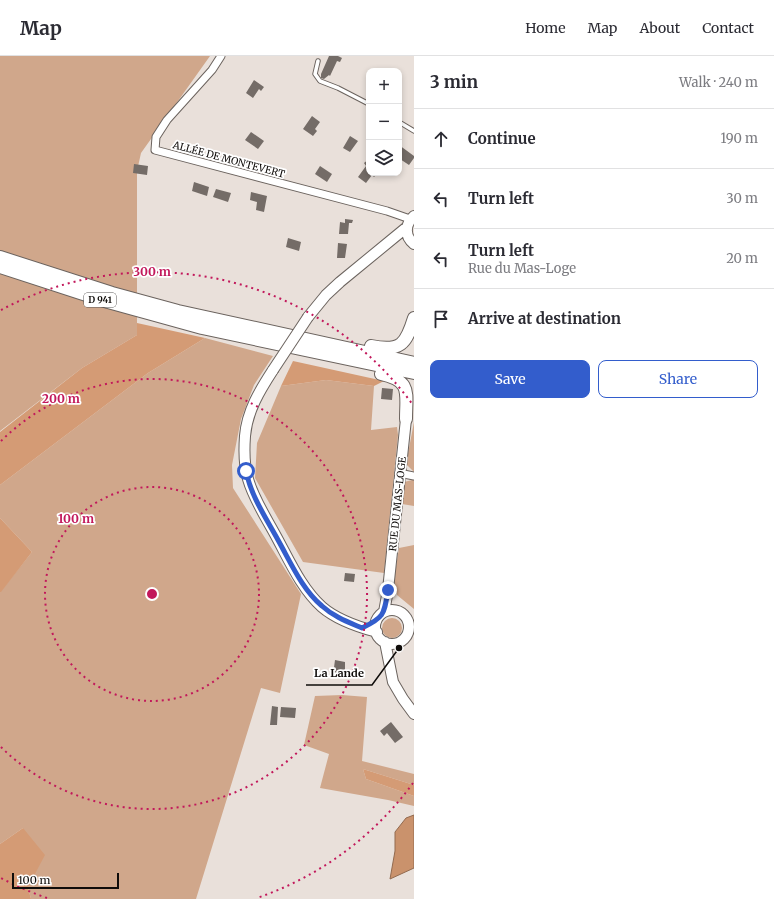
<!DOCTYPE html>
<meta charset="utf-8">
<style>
:root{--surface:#fff;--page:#f2f2f3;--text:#2b2b33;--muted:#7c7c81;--line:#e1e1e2;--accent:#335dcc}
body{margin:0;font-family:Merriweather,serif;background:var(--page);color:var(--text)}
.controls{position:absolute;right:12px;top:12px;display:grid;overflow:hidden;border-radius:8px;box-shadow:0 2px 6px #0003}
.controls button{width:36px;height:36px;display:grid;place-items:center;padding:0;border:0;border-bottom:1px solid var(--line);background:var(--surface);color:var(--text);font:20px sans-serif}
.scale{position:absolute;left:12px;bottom:10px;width:107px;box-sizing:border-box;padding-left:4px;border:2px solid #0f0c0a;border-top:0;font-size:11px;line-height:14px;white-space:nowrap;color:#0f0c0a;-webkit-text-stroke:3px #fff;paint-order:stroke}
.stop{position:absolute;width:12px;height:12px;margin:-9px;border:3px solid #335dcc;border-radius:50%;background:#fff}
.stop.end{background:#335dcc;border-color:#fff;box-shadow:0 1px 4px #0008}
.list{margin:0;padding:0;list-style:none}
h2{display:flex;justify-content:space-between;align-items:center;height:52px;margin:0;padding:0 16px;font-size:17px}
h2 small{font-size:13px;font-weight:400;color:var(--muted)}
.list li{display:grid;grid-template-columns:26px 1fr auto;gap:12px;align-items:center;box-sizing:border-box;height:60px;padding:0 16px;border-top:1px solid var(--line)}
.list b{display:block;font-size:15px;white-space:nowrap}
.list p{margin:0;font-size:13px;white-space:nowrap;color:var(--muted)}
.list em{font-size:13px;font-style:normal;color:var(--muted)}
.actions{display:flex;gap:8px;padding:12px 16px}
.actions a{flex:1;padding:9px 0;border:1px solid var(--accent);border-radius:8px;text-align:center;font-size:14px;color:var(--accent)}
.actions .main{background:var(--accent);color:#fff}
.icon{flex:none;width:22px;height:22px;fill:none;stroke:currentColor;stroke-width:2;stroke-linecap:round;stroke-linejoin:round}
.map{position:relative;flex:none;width:414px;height:843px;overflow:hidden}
header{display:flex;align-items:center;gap:24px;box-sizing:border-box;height:56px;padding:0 20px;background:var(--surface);border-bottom:1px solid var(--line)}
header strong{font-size:19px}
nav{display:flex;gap:22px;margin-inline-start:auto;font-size:14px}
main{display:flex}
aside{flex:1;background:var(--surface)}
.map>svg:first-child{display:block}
</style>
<header>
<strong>Map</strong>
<nav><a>Home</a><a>Map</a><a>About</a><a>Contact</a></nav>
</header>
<main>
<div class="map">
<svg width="414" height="843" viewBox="0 0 414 843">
<rect width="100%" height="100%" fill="#e9e0da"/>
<!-- green -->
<path fill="#d0a78b" d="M0 0H210L141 97 137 115V279L82 312 0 375Z
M205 282 273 300 254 329 241 363 232 409 233 432 301 538 280 637 261 632 196 843H31L28 831 23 772 0 788V536L32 496 0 462V429L148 317Z
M326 324 374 330 371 374 397 371 398 379 384 517 303 506 255 422 257 387 281 330Z
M414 366V416L406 408Z
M412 424H414V450L402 448 404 426Z
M414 489V553L397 539 394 523 399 492Z
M382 572a10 10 0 1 1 20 0a10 10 0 1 1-20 0Z
M342 639 367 641 362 705 414 718V729L363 713 366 723 414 740V750L388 744 320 732 329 698 304 689 315 640Z"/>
<!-- forest -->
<path fill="#d49b75" d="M137 267 205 282 148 317 0 429V376L82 312 137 279Z
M293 305 384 325 374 330 326 324 281 330Z
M0 462 32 496 1 536H0Z
M363 713 414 729V740L366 723Z
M23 772 45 799 28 831 31 843H0V788Z"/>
<!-- water -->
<path fill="#ca926c" stroke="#926a4f" d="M414 759V812L390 823 395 795V776L406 762Z"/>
<!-- building -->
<path fill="#746c67" d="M329 0H338L342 2 340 6 337 5 330 20 329 19 324 23 321 22V18Z
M254 24 264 31 261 35 259 33 253 42 246 37Z
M312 60 320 66 315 73 317 75 313 80 303 73Z
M251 76 264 85 258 93 245 84Z
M350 80 358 85 350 96 343 92Z
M399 89 414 100V102L409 109 400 103 399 104Z
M369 103V117H378L374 121 372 119 366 127 358 121 366 110 364 107Z
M134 108 148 110 147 119 133 117Z
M320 110 332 118 327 126 315 118Z
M194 126 209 131 207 140 192 135Z
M216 133 231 137 228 146 213 141Z
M251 136 267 140 264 156 256 154 257 146 250 144Z
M345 163 353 164 352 167H349L348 178H339L340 166 345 167Z
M288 182 301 186 299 195 286 191Z
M338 187 347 188 345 202H337Z
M382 332 393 333 392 344 381 343Z
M345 517 355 518 354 526 344 525Z
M335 604 345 606V621L333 619Z
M272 650 278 651 277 669H270Z
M281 651 296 652 295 662 280 661Z
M391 666 403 681 395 687 387 677 384 680 380 675Z"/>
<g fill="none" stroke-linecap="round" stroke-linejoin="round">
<!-- service casing -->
<g stroke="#6b635e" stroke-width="5.5">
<path id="service" d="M318 5 315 18 320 25 338 32 369 48
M399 66 414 75"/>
</g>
<!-- minor casing -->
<g stroke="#6b635e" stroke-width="9">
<path id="minor" d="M221 0 212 14 167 64 156 81 155 94 387 155 410 163
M399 417 414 420"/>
</g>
<!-- secondary casing -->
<g stroke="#6b635e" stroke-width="12">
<path id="secondary" d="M414 160C405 168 404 180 414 188
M308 261 326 239 340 226 407 171
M273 314C260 334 247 355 245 380 244 394 244 410 248 423 254 444 267 463 277 482 290 506 302 533 322 551 337 564 358 571 377 576
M375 571a17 17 0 1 1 34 0a17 17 0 1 1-34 0Z
M384 556 388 534 406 363
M385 586 393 626 403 643 414 658"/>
</g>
<!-- trunk casing -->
<g stroke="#6b635e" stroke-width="14">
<path id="trunk" d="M0 201 112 237 178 255 414 307
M0 211 108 246 202 272 414 317
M371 290C401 296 406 288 414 262
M381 318C412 325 406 336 406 363"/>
</g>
<!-- service -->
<use href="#service" stroke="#fff" stroke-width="3.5"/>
<!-- minor -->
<use href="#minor" stroke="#fff" stroke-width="7"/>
<!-- secondary -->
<use href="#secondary" stroke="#fff" stroke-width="10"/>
<!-- trunk -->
<use href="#trunk" stroke="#fff" stroke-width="12"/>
<!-- secondary-bridge casing -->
<g stroke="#6b635e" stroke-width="12" stroke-linecap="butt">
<path id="secondary-bridge" d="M273 314 308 261"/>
</g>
<!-- secondary-bridge -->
<use href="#secondary-bridge" stroke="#fff" stroke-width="10"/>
</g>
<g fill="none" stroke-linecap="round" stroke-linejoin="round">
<!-- route -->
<path stroke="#335dcc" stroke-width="5" d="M246 415C251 440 266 462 278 484 291 507 302 533 322 550 334 561 348 566 362 572 385 561 384 558 388 534"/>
</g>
<!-- distance rings -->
<g fill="none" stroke="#c2185b" stroke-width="2" stroke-dasharray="2 4">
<circle cx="152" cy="538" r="107"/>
<path d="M1 385A215 215 0 1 1 1 691"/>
<path d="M413 727A322 322 0 0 1 257 842M47 842A322 322 0 0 1 1 822M1 254A322 322 0 0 1 413 349"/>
</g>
<g text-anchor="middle" stroke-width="3.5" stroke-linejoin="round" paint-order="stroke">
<!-- shield labels -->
<rect fill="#fff" stroke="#575554" stroke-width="1" x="84" y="237" width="32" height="14" rx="3"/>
<g font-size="9" font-weight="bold" fill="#0f0c0a">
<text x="100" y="247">D 941</text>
</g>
<!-- street labels -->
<g font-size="10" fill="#0f0c0a" stroke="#fff">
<text transform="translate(229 103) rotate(15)" y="4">ALLÉE DE MONTEVERT</text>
<text transform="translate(397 448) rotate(-84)" y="4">RUE DU MAS-LOGE</text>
</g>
</g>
<circle cx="152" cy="538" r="6" fill="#c2185b" stroke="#fff" stroke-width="2"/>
<g font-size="12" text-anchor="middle" font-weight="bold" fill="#c2185b" stroke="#fff" stroke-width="3.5" stroke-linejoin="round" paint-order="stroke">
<text x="152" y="220">300 m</text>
<text x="61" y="347">200 m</text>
<text x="76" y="467">100 m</text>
</g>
<!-- callouts -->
<path fill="none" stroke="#0f0c0a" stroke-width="1.5" d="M399 592L372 629H306"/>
<circle fill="#0f0c0a" stroke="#fff" stroke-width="1.5" cx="399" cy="592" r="4"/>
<g font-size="11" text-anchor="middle" font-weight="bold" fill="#0f0c0a" stroke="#fff" stroke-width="3.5" stroke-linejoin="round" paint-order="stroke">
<text x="339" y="621">La Lande</text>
</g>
</svg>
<div class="controls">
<button>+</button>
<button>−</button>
<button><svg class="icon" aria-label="layers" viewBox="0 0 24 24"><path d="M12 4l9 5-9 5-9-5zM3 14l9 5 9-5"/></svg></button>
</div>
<div class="scale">100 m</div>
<div class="stop" style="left:246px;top:415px"></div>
<div class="stop end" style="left:388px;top:534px"></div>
</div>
<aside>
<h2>3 min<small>Walk · 240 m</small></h2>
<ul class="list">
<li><svg class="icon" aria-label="ahead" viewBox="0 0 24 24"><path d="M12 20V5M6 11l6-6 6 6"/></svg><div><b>Continue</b></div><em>190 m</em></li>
<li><svg class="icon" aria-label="left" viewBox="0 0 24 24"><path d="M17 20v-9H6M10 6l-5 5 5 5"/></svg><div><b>Turn left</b></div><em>30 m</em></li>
<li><svg class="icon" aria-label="left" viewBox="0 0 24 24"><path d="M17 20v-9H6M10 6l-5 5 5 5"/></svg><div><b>Turn left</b><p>Rue du Mas-Loge</p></div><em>20 m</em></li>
<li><svg class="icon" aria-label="arrive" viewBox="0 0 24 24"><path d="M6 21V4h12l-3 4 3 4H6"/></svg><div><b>Arrive at destination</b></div></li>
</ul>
<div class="actions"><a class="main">Save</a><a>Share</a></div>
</aside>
</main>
